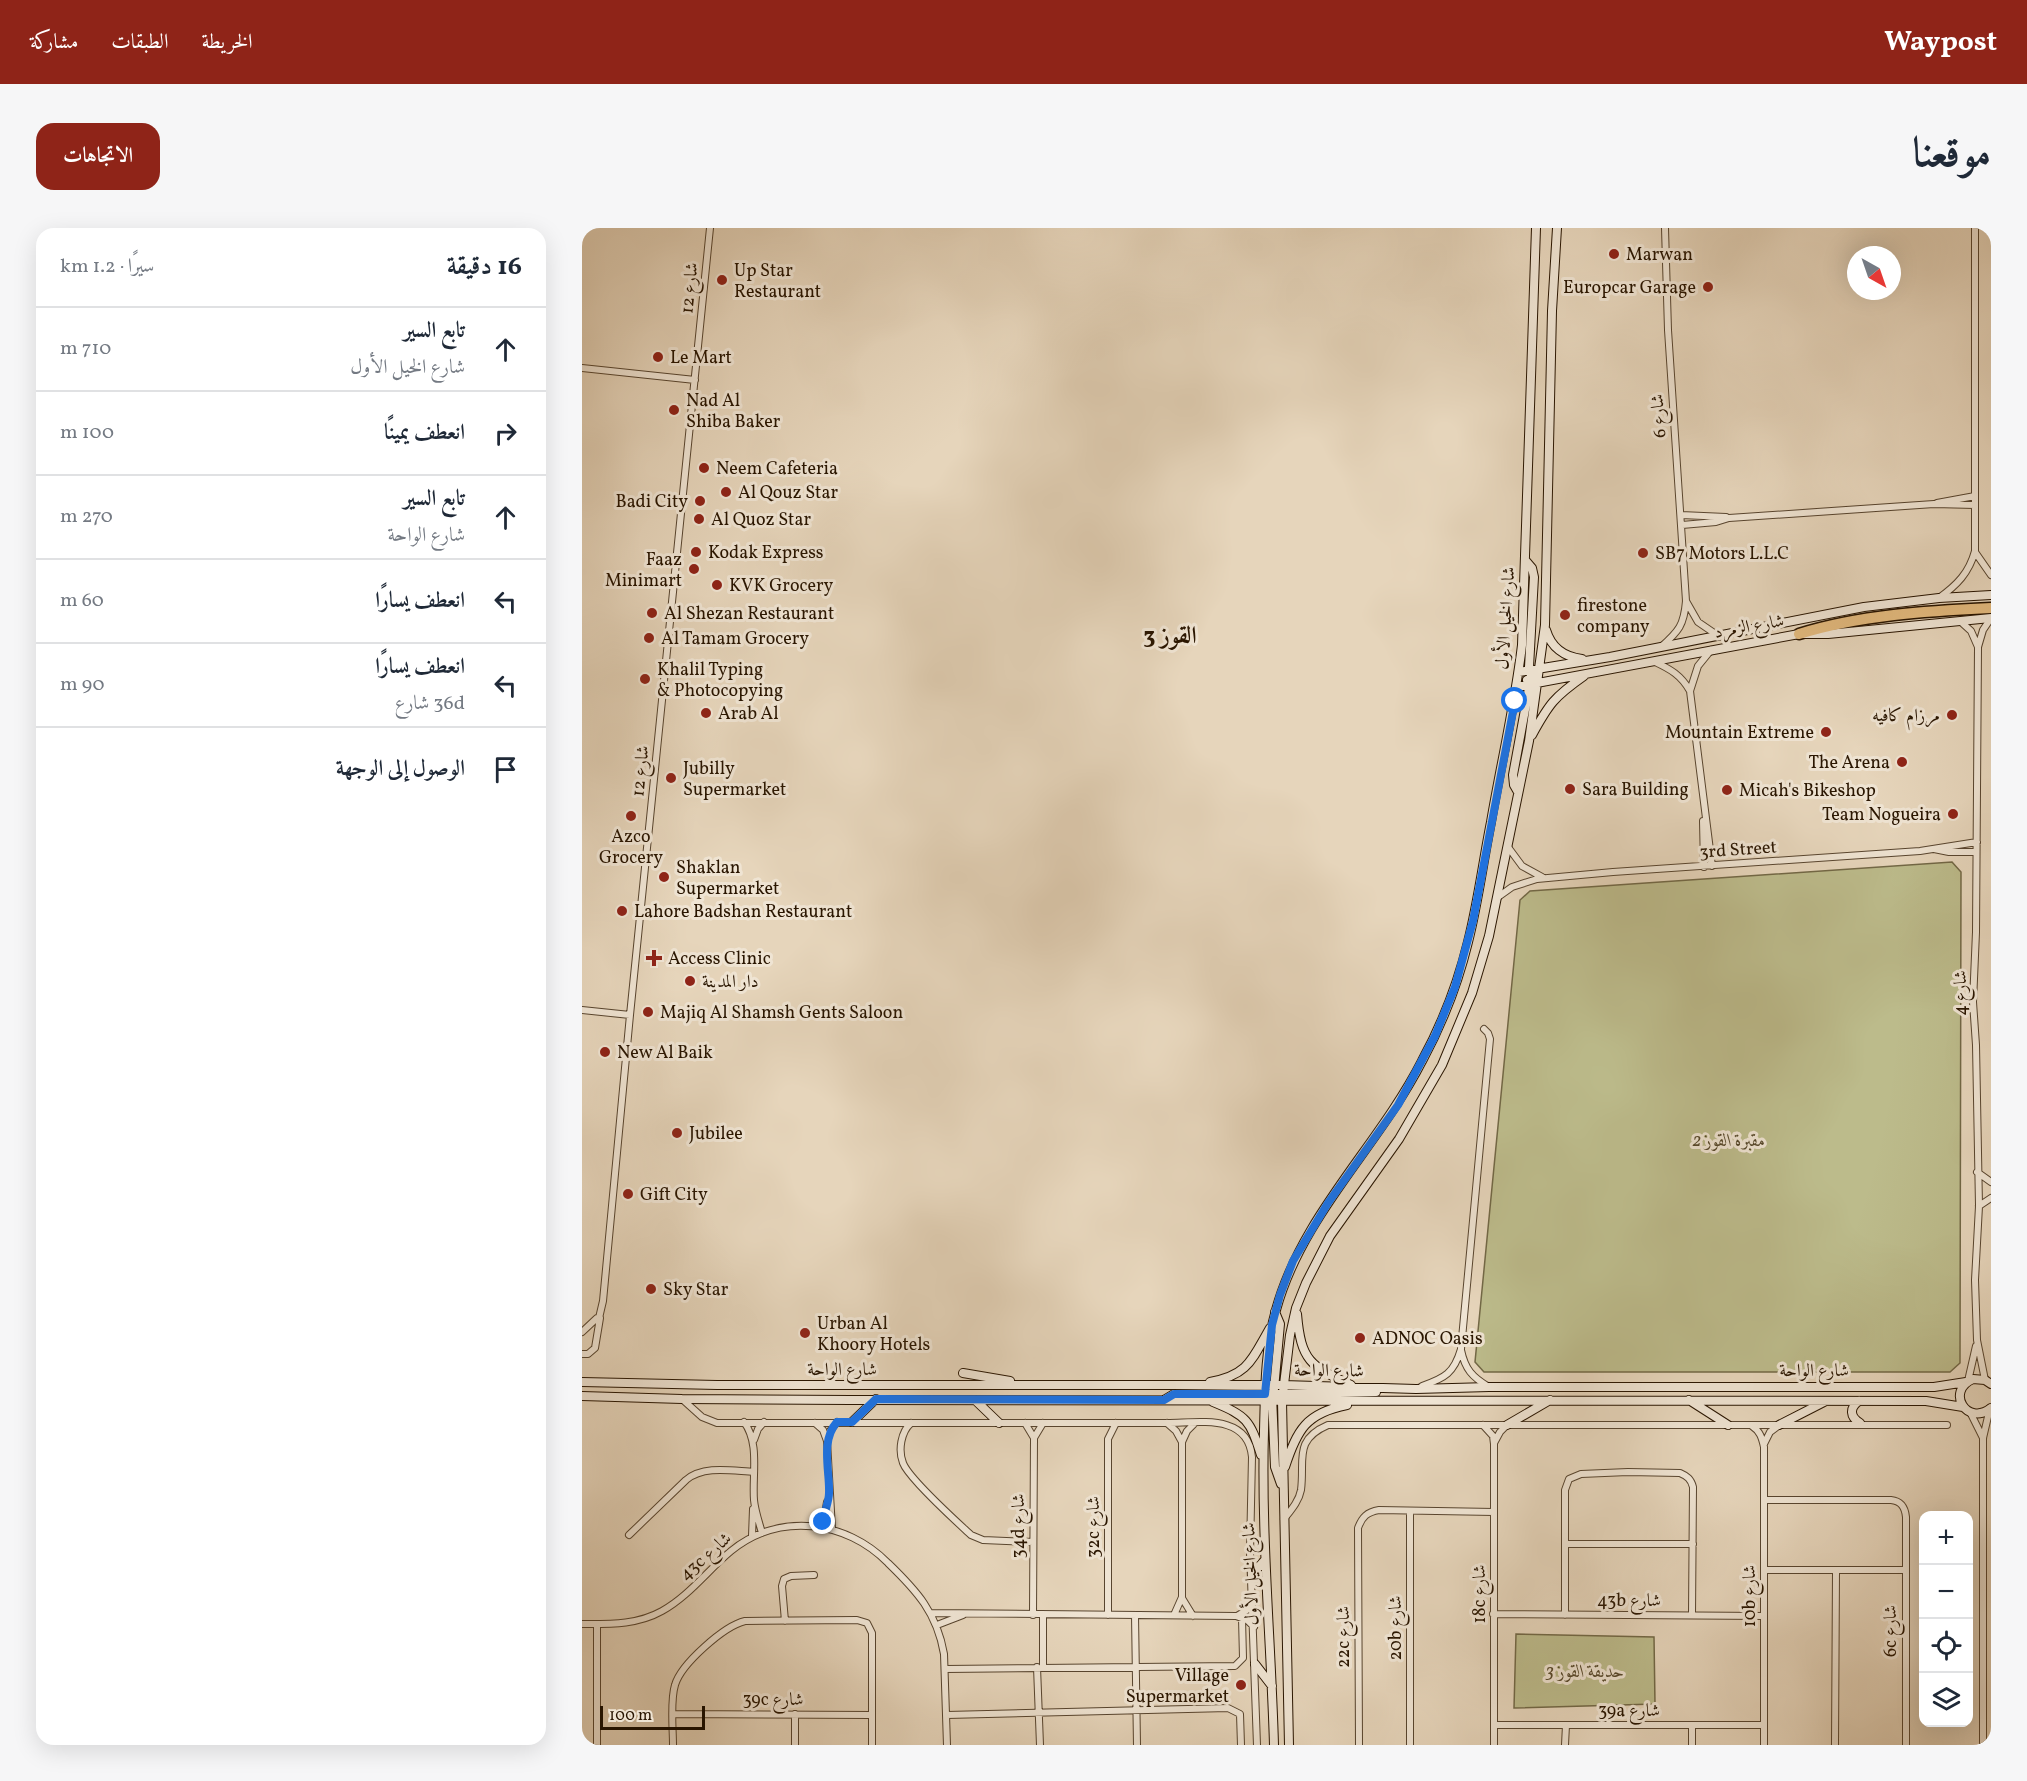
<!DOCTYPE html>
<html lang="ar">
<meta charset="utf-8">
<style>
:root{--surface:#fff;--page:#f6f6f7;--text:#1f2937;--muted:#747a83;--line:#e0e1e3;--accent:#8f2418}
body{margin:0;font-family:Vollkorn,Amiri,serif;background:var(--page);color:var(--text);direction:rtl}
.controls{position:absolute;right:18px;bottom:18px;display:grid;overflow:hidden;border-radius:12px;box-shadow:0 6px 24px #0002}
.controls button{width:54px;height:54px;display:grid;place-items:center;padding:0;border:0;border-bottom:2px solid var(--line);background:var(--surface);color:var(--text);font:30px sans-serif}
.compass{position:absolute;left:1265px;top:18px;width:54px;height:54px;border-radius:50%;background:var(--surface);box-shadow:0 6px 24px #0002;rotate:140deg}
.scale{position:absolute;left:18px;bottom:15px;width:105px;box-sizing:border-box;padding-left:6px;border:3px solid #291500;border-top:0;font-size:16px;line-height:21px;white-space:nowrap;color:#291500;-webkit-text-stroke:4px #efe4d3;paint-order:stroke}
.stop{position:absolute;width:18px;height:18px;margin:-14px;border:4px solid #1a73e8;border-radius:50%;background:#fff}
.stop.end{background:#1a73e8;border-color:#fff;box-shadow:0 2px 6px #0008}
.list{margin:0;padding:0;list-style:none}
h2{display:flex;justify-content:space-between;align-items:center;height:78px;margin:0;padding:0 24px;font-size:26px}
h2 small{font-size:20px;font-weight:400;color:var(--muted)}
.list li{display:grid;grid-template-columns:39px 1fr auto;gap:18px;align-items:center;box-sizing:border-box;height:84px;padding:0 24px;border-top:2px solid var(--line)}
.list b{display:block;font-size:22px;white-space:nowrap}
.list p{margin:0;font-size:20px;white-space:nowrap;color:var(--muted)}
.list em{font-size:20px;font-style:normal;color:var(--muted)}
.icon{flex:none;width:33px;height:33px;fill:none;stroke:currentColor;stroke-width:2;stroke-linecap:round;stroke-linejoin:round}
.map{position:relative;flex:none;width:1409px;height:1517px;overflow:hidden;direction:ltr;border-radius:18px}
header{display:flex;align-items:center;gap:36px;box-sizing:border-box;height:84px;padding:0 30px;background:var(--accent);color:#fff}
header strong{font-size:28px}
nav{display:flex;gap:33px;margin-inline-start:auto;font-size:21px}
.intro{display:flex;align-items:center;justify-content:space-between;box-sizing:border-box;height:144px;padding:0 36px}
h1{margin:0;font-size:42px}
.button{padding:15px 27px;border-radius:18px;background:var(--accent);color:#fff;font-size:21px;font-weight:700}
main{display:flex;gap:36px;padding:0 36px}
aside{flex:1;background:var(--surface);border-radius:18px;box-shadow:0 6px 24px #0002}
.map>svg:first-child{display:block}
</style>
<header>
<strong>Waypost</strong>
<nav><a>الخريطة</a><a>الطبقات</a><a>مشاركة</a></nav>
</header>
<div class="intro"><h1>موقعنا</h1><a class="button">الاتجاهات</a></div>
<main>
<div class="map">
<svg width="1409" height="1517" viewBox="0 0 1409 1517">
<rect width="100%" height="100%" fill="#e6d5bb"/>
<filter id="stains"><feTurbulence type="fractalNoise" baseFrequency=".00333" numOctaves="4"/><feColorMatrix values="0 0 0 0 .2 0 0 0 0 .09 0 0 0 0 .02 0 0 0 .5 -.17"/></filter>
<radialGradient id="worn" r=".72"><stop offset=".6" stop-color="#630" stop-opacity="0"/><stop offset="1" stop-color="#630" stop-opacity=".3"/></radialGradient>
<!-- green -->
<path fill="#bcbb8b" stroke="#726846" stroke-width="1.5" d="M1370 634 1379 644 1378 1135 1368 1144H902L893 1134 938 672 948 663Z
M934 1406 1072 1409 1073 1476 932 1480Z"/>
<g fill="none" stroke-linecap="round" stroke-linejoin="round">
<!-- street casing -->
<g stroke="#58452f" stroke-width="8">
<path id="street" d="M0 140 113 152
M1355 275 1393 268
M1099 287 1144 289
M1100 297 1134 294 1147 290 1352 276 1393 277
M1393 324 1409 347
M1357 370C1375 357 1387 345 1393 323V0
M1104 373 1116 394 1135 407
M1378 393 1389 403 1396 419
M1079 419C1097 403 1102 397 1104 373L1086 102 1083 0
M1129 422 1116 438 1108 463 1130 638
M1073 434C1088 441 1099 447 1108 463
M1121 593 1122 639
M926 619 940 638 960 649
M1352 621 1367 624H1394
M916 669 930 659 955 651 1031 644 1338 623 1395 614
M0 782 48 787
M1395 944 1409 954
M1397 978 1409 970
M17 1090 21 1073 48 787 128 0
M0 1104 15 1090H18L13 1120 6 1126H0
M879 1122C883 1141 890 1149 907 1159
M1403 1152 1395 1112 1393 1052 1397 978 1394 817 1391 774 1394 704 1396 419 1401 402 1409 390
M1386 1153 1394 1118
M840 1158C863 1150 872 1145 879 1121L908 811 906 805 902 801
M100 1171 120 1189 135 1195H585C617 1195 666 1185 670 1229L668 1324 675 1517
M1388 1184 1401 1210
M162 1194C178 1215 170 1247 172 1272 173 1283 177 1294 180 1305
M233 1195 241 1202 245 1213 250 1301
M329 1195C319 1204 316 1222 321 1235 327 1251 374 1293 389 1307L401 1312 451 1314
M443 1195 452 1210
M585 1195 594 1203 600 1214
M901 1197 911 1208 912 1216V1517
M1170 1198C1178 1203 1180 1210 1182 1219V1517
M172 1212 176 1201 182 1194
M245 1213 248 1203 255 1194
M912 1215 918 1204 925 1197
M1182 1216 1188 1204 1196 1198
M1182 1272H1309C1319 1273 1323 1279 1324 1289V1517
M702 1291C709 1282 717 1273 719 1262 723 1232 711 1212 746 1197H1365
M241 1298 245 1274
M47 1307 104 1252C122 1237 150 1243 172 1244
M170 1308 171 1281
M983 1316H1111
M1182 1342H1323
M600 1370 611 1388
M349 1385 654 1388 665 1392 672 1399
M911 1386 1182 1388
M451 1387 452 1210 461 1195
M461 1387V1439
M526 1387V1211L534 1195
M553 1387 555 1517
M592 1387 600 1369V1214L605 1203 612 1196
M983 1387V1262L987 1251 999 1246 1046 1244 1098 1245C1105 1248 1109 1251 1111 1259L1110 1387
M655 1388 665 1382 670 1372
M203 1393 200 1358 202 1351 209 1348 232 1347
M0 1396C28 1396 55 1397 80 1383 107 1368 126 1342 149 1323 197 1284 264 1292 306 1335 335 1363 355 1385 362 1426L365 1517
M355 1397 381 1387
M455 1439 458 1517
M363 1441 653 1438 661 1430 660 1390
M91 1486 290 1487
M365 1487 646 1480 658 1486 659 1517
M912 1497H1182
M1110 1497V1517
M15 1517V1396
M91 1517C91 1500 88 1473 93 1457 99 1436 142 1398 163 1393L275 1392 285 1395 290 1405V1517
M213 1517V1486
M777 1517 776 1300C780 1289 785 1284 797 1282L912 1284
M828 1517V1283
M983 1517 984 1497
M1253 1517 1254 1342
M1401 1517V1210L1408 1180"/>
</g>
<!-- secondary casing -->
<g stroke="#291500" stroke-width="10">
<path id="secondary" d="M944 333 950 340 952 349 947 439 949 448 955 455
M964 402C969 419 982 429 1000 431
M937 444 1028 429 1282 379 1357 370 1409 367
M934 459 1217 406H1246L1409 390
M950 507C967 476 972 469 1002 448
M936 564 932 557 931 547 947 460 945 452
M715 1086C719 1133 728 1138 769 1157
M381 1145 428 1153
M0 1154 135 1157H701L834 1161 907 1159H1352L1384 1154
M628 1154C667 1147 670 1131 688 1100
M1409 1156 1403 1152 1391 1151C1363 1163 1385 1199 1409 1180
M692 1161 698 1096 693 1084
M696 1166 794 1164
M0 1168 100 1171 269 1172 1344 1173 1381 1179
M690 1168 693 1239 699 1256
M393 1172 417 1195
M582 1172 592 1166 687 1165
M1107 1172 1146 1197
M1277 1173C1267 1180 1268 1189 1278 1195
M631 1174C665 1188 668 1192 679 1227
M270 1194 294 1171
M925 1197 968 1172
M1197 1197 1242 1174
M703 1239C715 1202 724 1185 765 1177
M670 1346 683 1332
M673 1436 690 1458
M692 1517C689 1412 679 1308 682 1203 683 1164 683 1120 694 1082 720 987 796 919 840 833 860 796 876 755 886 714 896 675 901 634 909 594 919 535 933 477 940 417L954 0
M707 1517 700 1173 708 1107 714 1080 724 1055 748 1008 817 911 860 837 890 765 907 708 947 513 963 397 970 83 975 0"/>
</g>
<!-- highway casing -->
<g stroke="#291500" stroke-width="13">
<path id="highway" d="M1217 406C1278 387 1345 383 1409 380"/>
</g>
<!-- street -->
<use href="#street" stroke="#efe4d3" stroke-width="6"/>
<!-- secondary -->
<use href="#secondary" stroke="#efe4d3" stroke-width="8"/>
<!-- highway -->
<use href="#highway" stroke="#e3ba7e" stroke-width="10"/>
</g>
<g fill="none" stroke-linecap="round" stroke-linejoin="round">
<!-- route -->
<path stroke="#1a73e8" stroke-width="8" d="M241 1294C242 1284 247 1274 247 1265 248 1243 238 1213 255 1194H270L294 1171 582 1172 592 1166H683L690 1097 698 1067 711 1033 746 975 816 877 853 808 873 759 891 693 933 473"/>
</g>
<!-- markers -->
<g fill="#8f2418" stroke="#efe4d3" stroke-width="2">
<circle cx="1032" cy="26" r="6"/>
<circle cx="140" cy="52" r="6"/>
<circle cx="1126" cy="59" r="6"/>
<circle cx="76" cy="129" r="6"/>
<circle cx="92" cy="182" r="6"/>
<circle cx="122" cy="240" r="6"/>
<circle cx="144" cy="264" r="6"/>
<circle cx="118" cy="273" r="6"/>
<circle cx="117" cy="291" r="6"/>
<circle cx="114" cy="324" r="6"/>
<circle cx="1061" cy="325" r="6"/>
<circle cx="112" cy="341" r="6"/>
<circle cx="135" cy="357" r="6"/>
<circle cx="70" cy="385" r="6"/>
<circle cx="983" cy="387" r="6"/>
<circle cx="67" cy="410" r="6"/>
<circle cx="63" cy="451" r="6"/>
<circle cx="124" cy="485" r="6"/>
<circle cx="1370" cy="487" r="6"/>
<circle cx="1244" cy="504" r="6"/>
<circle cx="1320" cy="534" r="6"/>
<circle cx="89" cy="550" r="6"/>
<circle cx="988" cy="561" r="6"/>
<circle cx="1145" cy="562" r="6"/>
<circle cx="1371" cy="586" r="6"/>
<circle cx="49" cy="588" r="6"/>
<circle cx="82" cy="649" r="6"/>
<circle cx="40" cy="683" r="6"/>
<path d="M69 721h6v6h6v6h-6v6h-6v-6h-6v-6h6z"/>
<circle cx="108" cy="753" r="6"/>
<circle cx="66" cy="784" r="6"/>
<circle cx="23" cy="824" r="6"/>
<circle cx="95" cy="905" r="6"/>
<circle cx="46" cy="966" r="6"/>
<circle cx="69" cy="1061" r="6"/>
<circle cx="223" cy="1105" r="6"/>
<circle cx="778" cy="1110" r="6"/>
<circle cx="659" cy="1457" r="6"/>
</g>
<g text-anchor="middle" stroke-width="6" stroke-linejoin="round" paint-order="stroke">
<!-- poi labels -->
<g font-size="18" fill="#291500" stroke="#efe4d3" text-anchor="start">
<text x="1044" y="32">Marwan</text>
<text x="152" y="48">Up Star<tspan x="152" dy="21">Restaurant</tspan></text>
<text x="1114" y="65" text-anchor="end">Europcar Garage</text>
<text x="88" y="135">Le Mart</text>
<text x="104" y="178">Nad Al<tspan x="104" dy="21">Shiba Baker</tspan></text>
<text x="134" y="246">Neem Cafeteria</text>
<text x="156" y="270">Al Qouz Star</text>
<text x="106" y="279" text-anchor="end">Badi City</text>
<text x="129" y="297">Al Quoz Star</text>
<text x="126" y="330">Kodak Express</text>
<text x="1073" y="331">SB7 Motors L.L.C</text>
<text x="100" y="337" text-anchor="end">Faaz<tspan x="100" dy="21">Minimart</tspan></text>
<text x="147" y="363">KVK Grocery</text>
<text x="995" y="383">firestone<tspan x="995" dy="21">company</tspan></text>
<text x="82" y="391">Al Shezan Restaurant</text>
<text x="79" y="416">Al Tamam Grocery</text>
<text x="75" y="447">Khalil Typing<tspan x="75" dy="21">&amp; Photocopying</tspan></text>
<text x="136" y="491">Arab Al</text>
<text x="1358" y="493" text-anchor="end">مرزام كافيه</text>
<text x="1232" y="510" text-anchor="end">Mountain Extreme</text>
<text x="1308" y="540" text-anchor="end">The Arena</text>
<text x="101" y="546">Jubilly<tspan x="101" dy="21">Supermarket</tspan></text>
<text x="1000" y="567">Sara Building</text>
<text x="1157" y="568">Micah's Bikeshop</text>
<text x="1359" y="592" text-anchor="end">Team Nogueira</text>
<text x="49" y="614" text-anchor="middle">Azco<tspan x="49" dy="21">Grocery</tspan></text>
<text x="94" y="645">Shaklan<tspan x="94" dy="21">Supermarket</tspan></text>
<text x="52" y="689">Lahore Badshan Restaurant</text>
<text x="86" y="736">Access Clinic</text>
<text x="120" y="759">دار المدينة</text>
<text x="78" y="790">Majiq Al Shamsh Gents Saloon</text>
<text x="35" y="830">New Al Baik</text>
<text x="107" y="911">Jubilee</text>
<text x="58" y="972">Gift City</text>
<text x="81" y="1067">Sky Star</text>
<text x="235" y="1101">Urban Al<tspan x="235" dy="21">Khoory Hotels</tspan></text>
<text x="790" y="1116">ADNOC Oasis</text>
<text x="647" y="1453" text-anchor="end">Village<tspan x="647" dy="21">Supermarket</tspan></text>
</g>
<!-- street labels -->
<g font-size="18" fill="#291500" stroke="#efe4d3">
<text transform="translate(107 60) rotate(-84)" y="6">شارع 12</text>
<text transform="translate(1076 188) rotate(-94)" y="6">شارع 6</text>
<text transform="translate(923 390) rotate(-86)" y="6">شارع الخيل الأول</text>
<text transform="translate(1167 398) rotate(-10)" y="6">شارع الزمرد</text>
<text transform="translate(58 543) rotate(-84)" y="6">شارع 12</text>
<text transform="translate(1156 621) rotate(-4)" y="6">3rd Street</text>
<text transform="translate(1378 765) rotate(-90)" y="6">شارع 4</text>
<text x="260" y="1147">شارع الواحة</text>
<text transform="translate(747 1142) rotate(1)" y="6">شارع الواحة</text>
<text x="1232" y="1148">شارع الواحة</text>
<text transform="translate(436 1298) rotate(-90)" y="6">34d شارع</text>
<text transform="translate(511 1299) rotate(-90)" y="6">32c شارع</text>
<text transform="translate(123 1328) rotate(-41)" y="6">43c شارع</text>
<text transform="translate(668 1346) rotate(-92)" y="6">شارع الخيل الأول</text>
<text transform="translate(897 1366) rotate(-90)" y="6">18c شارع</text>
<text transform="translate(1167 1368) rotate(-90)" y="6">10b شارع</text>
<text x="1047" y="1378">43b شارع</text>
<text transform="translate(813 1400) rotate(-90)" y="6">20b شارع</text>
<text transform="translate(1308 1403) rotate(-90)" y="6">6c شارع</text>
<text transform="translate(761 1409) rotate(-90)" y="6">22c شارع</text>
<text x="191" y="1477">39c شارع</text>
<text x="1047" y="1488">39a شارع</text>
</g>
<!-- park labels -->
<g font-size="18" font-style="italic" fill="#55472a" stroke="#efe4d3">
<text x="1147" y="918">مقبرة القوز 2</text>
<text x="1003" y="1449">حديقة القوز 3</text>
</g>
<!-- district labels -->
<g font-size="24" font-weight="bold" fill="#291500" stroke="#efe4d3">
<text x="588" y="415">القوز 3</text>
</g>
</g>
<rect width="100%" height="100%" filter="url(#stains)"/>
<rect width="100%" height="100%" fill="url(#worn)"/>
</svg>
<div class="controls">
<button>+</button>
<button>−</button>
<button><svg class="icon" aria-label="locate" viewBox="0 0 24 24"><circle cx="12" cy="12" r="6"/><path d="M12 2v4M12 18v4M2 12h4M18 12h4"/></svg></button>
<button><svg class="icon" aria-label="layers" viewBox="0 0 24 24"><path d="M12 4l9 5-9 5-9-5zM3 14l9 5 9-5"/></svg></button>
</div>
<svg class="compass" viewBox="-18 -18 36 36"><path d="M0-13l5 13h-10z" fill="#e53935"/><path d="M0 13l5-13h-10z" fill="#747a83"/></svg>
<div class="scale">100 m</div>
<div class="stop" style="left:933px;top:473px"></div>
<div class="stop end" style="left:241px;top:1294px"></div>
</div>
<aside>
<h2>16 دقيقة<small>سيرًا · 1.2 km</small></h2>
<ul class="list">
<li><svg class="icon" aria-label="ahead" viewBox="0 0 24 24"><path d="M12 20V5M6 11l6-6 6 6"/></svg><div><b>تابع السير</b><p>شارع الخيل الأول</p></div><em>710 m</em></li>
<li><svg class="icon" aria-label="right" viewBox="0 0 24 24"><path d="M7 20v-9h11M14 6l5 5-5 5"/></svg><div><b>انعطف يمينًا</b></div><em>100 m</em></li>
<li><svg class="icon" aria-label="ahead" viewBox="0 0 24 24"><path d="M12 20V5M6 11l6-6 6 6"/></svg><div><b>تابع السير</b><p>شارع الواحة</p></div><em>270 m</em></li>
<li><svg class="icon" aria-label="left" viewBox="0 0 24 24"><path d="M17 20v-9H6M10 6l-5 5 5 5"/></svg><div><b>انعطف يسارًا</b></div><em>60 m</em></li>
<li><svg class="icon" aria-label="left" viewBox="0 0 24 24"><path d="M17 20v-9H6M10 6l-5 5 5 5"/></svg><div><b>انعطف يسارًا</b><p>36d شارع</p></div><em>90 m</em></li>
<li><svg class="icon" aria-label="arrive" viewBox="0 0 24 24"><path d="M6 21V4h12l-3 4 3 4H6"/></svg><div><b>الوصول إلى الوجهة</b></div></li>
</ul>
</aside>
</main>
